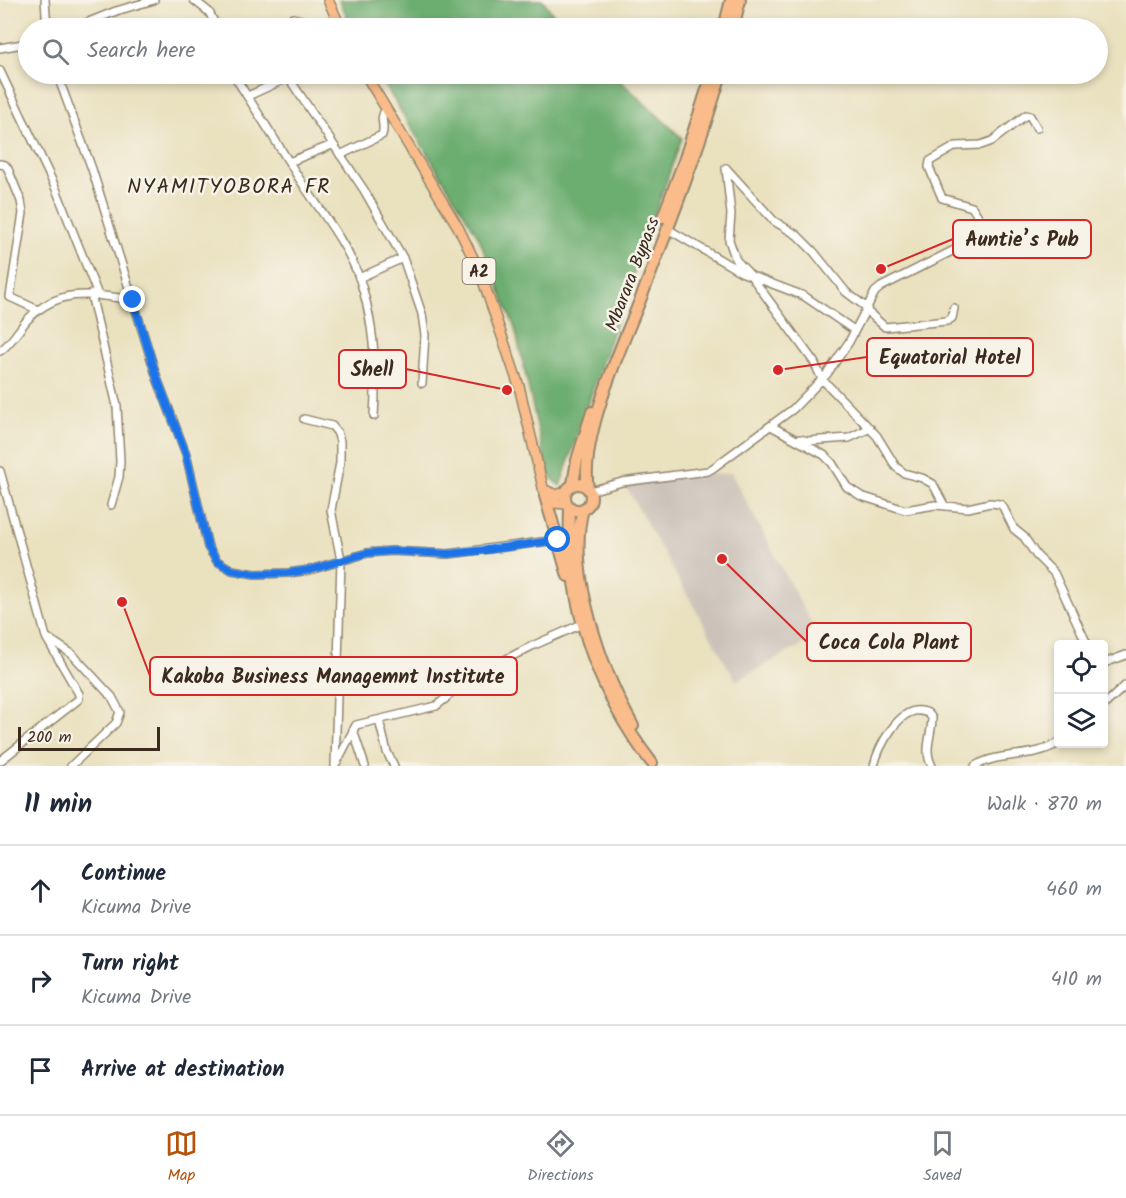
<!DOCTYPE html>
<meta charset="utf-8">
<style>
:root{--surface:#fff;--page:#f6f6f7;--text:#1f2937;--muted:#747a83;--line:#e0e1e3;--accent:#b45309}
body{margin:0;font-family:Kalam,sans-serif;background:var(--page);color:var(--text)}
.controls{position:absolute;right:18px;bottom:18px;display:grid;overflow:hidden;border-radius:6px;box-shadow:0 3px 9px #0003}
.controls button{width:54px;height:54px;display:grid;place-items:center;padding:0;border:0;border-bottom:2px solid var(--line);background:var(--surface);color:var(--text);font:30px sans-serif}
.scale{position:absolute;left:18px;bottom:15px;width:142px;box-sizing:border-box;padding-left:6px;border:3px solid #3b2a1e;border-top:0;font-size:16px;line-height:21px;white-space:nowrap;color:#3b2a1e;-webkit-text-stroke:4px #f7f3e8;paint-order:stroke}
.stop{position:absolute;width:18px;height:18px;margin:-14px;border:4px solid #1a73e8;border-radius:50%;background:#fff}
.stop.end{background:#1a73e8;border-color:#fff;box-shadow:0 2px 6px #0008}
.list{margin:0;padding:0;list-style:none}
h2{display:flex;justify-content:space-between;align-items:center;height:78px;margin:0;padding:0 24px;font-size:26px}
h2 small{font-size:20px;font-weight:400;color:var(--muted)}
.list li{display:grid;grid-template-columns:39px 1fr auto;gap:18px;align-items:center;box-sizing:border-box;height:90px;padding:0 24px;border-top:2px solid var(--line)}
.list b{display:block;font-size:22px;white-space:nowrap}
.list p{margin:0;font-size:20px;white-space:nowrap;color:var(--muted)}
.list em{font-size:20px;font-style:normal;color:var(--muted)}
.icon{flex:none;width:33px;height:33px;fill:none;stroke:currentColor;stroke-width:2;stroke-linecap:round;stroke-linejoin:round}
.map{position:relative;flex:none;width:1126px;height:766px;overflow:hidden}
.search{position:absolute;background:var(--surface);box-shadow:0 3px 9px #0003;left:18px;right:18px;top:18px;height:66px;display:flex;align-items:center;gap:15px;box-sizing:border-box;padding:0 21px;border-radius:33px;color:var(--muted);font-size:22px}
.sheet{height:348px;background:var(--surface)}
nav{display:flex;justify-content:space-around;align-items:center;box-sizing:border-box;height:84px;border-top:2px solid var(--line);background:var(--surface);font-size:16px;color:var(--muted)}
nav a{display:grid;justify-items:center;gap:3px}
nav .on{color:var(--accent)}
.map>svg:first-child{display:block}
</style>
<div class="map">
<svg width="1126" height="766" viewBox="0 0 1126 766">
<rect width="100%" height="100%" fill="#f7f3e8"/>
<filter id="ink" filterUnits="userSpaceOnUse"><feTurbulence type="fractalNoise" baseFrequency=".0167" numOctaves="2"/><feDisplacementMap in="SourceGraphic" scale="12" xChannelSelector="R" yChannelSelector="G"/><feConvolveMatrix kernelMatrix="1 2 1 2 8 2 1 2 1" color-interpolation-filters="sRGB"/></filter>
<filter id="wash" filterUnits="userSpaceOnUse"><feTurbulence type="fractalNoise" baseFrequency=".008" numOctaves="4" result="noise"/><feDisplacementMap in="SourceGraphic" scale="24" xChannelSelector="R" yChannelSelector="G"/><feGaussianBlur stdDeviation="1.35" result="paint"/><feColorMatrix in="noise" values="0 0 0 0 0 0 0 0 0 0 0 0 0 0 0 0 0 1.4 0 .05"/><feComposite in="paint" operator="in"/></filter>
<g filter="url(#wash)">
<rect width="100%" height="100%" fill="#eae1bf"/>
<!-- industrial -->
<path fill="#ccc2b9" d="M731 473 818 636 736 681 624 483Z"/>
<!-- forest -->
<path fill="#6cad70" stroke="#546c47" stroke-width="1.5" d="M339 0H543L563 28H353Z
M378 74H613L682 138 612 334 560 486 548 474 515 328 478 236Z"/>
</g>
<g filter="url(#ink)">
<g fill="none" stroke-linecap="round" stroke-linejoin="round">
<!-- minor casing -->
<g stroke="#92866e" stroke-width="10">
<path id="minor" d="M45 0 47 28
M194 0 209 12 217 28
M74 28 116 11 154 0
M263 28 293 18 321 25 338 22
M0 48 28 43
M0 71 56 189 98 295
M57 74 92 169 157 378 186 454 208 547 217 561 232 570 255 574 288 573 310 570 367 553 392 551 448 554 557 540
M233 74C257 111 280 148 304 186 324 215 348 246 360 280 374 323 377 371 374 416
M288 77 364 190 403 258 422 314 425 335 422 383
M248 96 296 74
M340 155 382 135C386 124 378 120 386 109
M289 162 332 145
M0 164 5 165 8 169 21 201 23 213 10 297 38 310
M726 168 731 214 729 240 736 260 751 276 814 362 822 379 877 436 896 467 904 473 922 478 933 484 944 505
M726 168 774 221 797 235 814 252 846 292 866 307 868 312 885 327 947 321 952 318 954 308
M666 228 741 272 804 296 854 330
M359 278 403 258
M91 294 117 406 120 461 119 477 111 505
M0 351C11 344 19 329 28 319 60 287 92 294 133 300
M304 419 332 426 337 432 340 441V463L331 510 341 560 335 766
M771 426 824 455 832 463 847 487 861 496 905 510 935 505 968 508 990 503 1000 504 1003 507 1014 529 1024 537 1036 555 1054 573 1087 644
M800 439 808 441 849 438 870 428
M0 471 46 637 72 654 112 697 120 712 116 723 71 766
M590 491 622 482 708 471 713 468 793 409 827 374 849 342 875 292 881 287 960 247 978 231 979 218 972 207 942 198 929 167 930 161 956 146 981 145 992 141 1026 115 1030 116 1037 128
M1104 661 1107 662 1126 655
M1104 705 1126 685
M379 720 387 752 394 766
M353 730 365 766
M0 761 79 699V694L47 639
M337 762 356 725 436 706 445 699 460 683 532 646 582 624
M874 766C878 748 899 707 921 711 927 712 929 713 932 718 932 735 923 750 932 766
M975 766C1001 751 1033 759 1058 743"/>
</g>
<!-- major casing -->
<g stroke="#92866e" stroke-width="12">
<path id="major" d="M328 0 341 28
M365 74 458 227 480 272 519 386 545 496 552 503 567 504
M543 489 556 495 565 492"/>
</g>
<!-- highway casing -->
<g stroke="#92866e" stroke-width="14">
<path id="highway" d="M724 28 731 0
M733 28 740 0
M663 217 684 161 712 74
M565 497a13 13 0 1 1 26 0a13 13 0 1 1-26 0Z
M573 484 577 460 592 412
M588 489C579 436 623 344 643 293 671 221 699 148 721 74
M545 496 568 576
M570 508C566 600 595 690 652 763
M583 509C566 571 602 671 633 726"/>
</g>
<!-- minor -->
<use href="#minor" stroke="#fff" stroke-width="7"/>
<!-- major -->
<use href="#major" stroke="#f9bc8a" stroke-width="9"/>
<!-- highway -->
<use href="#highway" stroke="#f9bc8a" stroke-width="10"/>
</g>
</g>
<g fill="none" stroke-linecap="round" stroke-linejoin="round" filter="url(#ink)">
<!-- route -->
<path stroke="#1a73e8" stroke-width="8" d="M133 300 157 378 186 454 208 547 217 561 232 570 255 574 288 573 310 570 367 553 392 551 448 554 486 550 558 540"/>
</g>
<g text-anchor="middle" stroke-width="5" stroke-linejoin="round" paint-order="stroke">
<!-- shield labels -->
<rect fill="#f7f3e8" stroke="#73665b" stroke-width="1.5" x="462.5" y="258" width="33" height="26" rx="4.5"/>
<g font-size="16" font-weight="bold" fill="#3b2a1e">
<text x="479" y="277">A2</text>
</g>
<!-- street labels -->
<g font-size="18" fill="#3b2a1e" stroke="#f7f3e8">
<text transform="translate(632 274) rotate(-69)" y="6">Mbarara Bypass</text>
</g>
<!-- quarter labels -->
<g font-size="21" letter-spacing="1.5" fill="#3b2a1e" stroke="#f7f3e8">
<text x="229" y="193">NYAMITYOBORA FR</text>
</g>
</g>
<!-- callouts -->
<path fill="none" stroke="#d62828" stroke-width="2" d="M881 269L953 239M778 370L867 357M507 390L406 369M722 559L807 642M122 602L150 676"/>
<g fill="#d62828" stroke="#f7f3e8" stroke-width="2">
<circle cx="881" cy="269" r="6"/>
<circle cx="778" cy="370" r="6"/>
<circle cx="507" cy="390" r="6"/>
<circle cx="722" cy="559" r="6"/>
<circle cx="122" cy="602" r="6"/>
</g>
<g fill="#f7f3e8" stroke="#d62828" stroke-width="2">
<rect x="953" y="220" width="138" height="38" rx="6"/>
<rect x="867" y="338" width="166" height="38" rx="6"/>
<rect x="339" y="350" width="67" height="38" rx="6"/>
<rect x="807" y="623" width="164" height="38" rx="6"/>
<rect x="150" y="657" width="367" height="38" rx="6"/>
</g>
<g font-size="20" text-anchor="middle" font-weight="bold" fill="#3b2a1e">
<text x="1022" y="246">Auntie’s Pub</text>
<text x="950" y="364">Equatorial Hotel</text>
<text x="372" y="376">Shell</text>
<text x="889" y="649">Coca Cola Plant</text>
<text x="333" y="683">Kakoba Business Managemnt Institute</text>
</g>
</svg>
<div class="controls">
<button><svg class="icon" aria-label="locate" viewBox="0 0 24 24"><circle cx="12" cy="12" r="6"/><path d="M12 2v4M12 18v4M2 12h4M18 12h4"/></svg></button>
<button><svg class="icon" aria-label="layers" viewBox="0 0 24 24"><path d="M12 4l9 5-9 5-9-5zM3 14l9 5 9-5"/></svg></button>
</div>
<div class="scale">200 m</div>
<div class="stop" style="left:558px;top:540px"></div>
<div class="stop end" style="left:133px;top:300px"></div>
<div class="search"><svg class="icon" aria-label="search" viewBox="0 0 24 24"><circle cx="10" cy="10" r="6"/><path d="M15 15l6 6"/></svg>Search here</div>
</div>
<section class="sheet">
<h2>11 min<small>Walk · 870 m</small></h2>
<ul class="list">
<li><svg class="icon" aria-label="ahead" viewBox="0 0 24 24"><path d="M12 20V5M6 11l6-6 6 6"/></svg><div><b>Continue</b><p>Kicuma Drive</p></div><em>460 m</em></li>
<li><svg class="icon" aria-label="right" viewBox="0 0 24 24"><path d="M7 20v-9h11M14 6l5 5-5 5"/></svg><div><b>Turn right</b><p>Kicuma Drive</p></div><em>410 m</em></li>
<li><svg class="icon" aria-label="arrive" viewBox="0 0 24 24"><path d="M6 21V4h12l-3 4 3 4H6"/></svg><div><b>Arrive at destination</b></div></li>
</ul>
</section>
<nav>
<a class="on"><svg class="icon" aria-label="map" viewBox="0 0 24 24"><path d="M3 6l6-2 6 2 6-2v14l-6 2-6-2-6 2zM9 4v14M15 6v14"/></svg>Map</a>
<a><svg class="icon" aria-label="directions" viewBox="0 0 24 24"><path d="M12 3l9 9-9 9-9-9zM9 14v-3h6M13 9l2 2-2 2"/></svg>Directions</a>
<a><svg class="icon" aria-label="saved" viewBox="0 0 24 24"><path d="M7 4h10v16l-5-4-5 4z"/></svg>Saved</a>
</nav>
